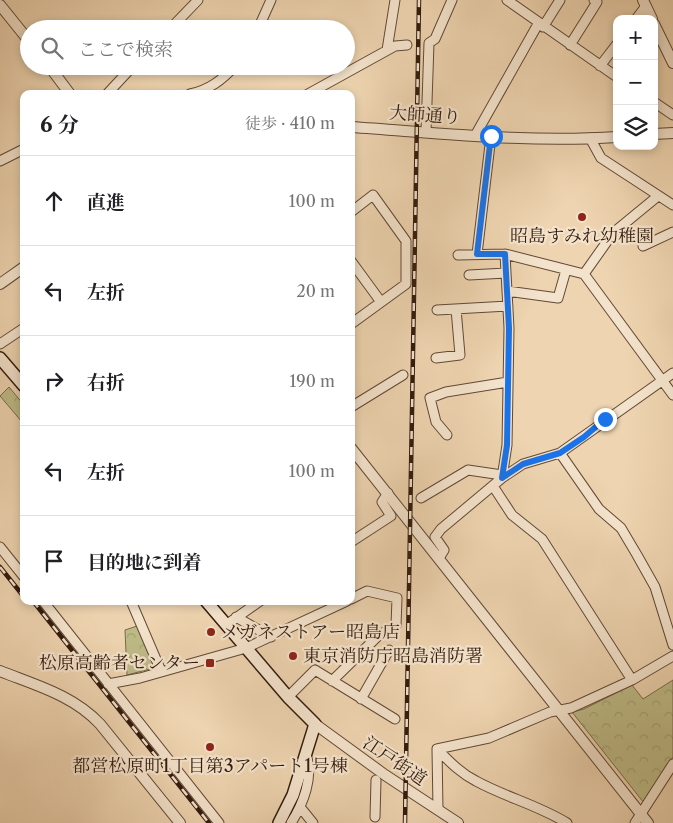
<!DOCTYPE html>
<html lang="ja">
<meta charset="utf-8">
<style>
:root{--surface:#fff;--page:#f2f2f2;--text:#202124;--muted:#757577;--line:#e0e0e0}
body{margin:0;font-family:"Libre Caslon Text","Noto Serif JP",serif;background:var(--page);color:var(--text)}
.controls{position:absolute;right:15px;top:15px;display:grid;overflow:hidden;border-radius:10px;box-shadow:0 2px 8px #0003}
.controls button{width:45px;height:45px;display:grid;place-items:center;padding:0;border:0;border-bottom:1px solid var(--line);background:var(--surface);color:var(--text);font:25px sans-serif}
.stop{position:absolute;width:15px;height:15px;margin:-11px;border:4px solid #1a73e8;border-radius:50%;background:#fff}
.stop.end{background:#1a73e8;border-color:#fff;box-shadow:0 1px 5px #0008}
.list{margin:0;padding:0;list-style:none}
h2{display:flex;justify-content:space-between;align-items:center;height:65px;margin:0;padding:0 20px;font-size:21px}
h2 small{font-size:16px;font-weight:400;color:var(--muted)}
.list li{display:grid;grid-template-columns:32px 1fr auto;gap:15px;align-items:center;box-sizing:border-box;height:90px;padding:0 20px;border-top:1px solid var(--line)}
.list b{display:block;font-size:19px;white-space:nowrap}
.list em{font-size:16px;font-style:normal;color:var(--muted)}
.icon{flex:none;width:28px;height:28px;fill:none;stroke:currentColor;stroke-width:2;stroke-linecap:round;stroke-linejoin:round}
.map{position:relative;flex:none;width:673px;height:823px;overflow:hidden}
.search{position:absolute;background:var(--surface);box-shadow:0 2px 8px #0003;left:20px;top:20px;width:335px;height:55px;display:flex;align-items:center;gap:12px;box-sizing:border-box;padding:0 18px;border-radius:28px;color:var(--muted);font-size:19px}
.panel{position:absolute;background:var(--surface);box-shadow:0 2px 8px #0003;left:20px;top:90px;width:335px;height:515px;border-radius:10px}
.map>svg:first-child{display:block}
</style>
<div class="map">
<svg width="673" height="823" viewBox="0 0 673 823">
<defs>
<pattern id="forest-crowns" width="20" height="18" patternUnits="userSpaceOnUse" patternTransform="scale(1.25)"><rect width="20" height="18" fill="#bebb87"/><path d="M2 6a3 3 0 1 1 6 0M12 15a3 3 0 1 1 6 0" fill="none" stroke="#a4a073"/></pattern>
</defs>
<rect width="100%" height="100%" fill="#eed4b0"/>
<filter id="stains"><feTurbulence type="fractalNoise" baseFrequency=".004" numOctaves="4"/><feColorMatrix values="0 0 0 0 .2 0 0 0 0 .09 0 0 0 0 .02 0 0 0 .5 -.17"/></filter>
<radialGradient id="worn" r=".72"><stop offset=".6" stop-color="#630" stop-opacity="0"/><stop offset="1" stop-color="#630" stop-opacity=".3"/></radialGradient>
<!-- forest -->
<path fill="url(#forest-crowns)" stroke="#786b4a" d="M9 387 24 405V420L22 422 0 396Z
M137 626 155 664 150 669 127 675 125 630Z
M673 680V757L644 803 572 712 584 709 632 685 643 699Z"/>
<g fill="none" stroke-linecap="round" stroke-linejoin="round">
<!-- minor casing -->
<g stroke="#614936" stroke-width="11">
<path id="minor" d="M507 0 617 77
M636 19 646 6
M543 27 560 0
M170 29 198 0
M258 29 271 0
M570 45 597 2 594 0
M387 50 395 0
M600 66 617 44
M107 94 133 66
M190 94C209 90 222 80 235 66
M308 94 395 46 407 45
M654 102 673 115
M426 132 429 43 435 39 452 0
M476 134 538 24
M590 138 601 158 673 205
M0 161 24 149
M351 212 373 195 406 241V284L351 324
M643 246 673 232
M477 254 491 136
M458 255 505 254 584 274 673 395
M351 261 381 302
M584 274 613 233 658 196
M469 275 506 273
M507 291 558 298 566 270
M437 310 508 306
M0 344 24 328
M436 358 460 355 456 309
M351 407 403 375
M447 435 436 422 430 398 446 392 508 382
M560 453 599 509 621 528 637 555 655 587 673 645
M502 478 507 445 509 328 505 254
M493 486 512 515 542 539 632 680
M421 498 468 470 502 475
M351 542 391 516 382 502 388 493
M0 547 24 577
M439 558 444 550 435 537 441 529 502 478 523 464 560 453 673 373
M43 601 219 823
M131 601 161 671
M236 617 271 637
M226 625 260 601
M332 681 379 635 396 626 397 598 367 591 351 599
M108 684 140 678 246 648 347 601
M288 697 315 670 395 719
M361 699 389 650
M437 749C449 761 460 773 476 781 505 797 538 805 567 823
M300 807 313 823
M438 809 437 749 489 738 550 712 571 708 632 680 673 656
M375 817 376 780
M291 823C303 804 314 777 306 755
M635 823 673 764"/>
</g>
<!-- tertiary casing -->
<g stroke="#614936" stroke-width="12">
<path id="tertiary" d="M643 0 652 19
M0 5 29 41
M654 24 673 63
M49 66 70 94
M351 127C440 133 528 143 617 137
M654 134 673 133
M0 284 24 267
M351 448 648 823
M0 671C35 685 73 695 100 724L180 823
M315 724 385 775 458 823"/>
</g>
<!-- secondary casing -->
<g stroke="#321b0e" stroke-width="14">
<path id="secondary" d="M0 358 24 386
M206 601 288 697 315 724 293 795 279 823"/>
</g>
<!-- minor -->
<use href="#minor" stroke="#f4e3cc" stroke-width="9"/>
<!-- tertiary -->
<use href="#tertiary" stroke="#f4e3cc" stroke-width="10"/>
<!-- secondary -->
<use href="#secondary" stroke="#f4e3cc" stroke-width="11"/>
<!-- rail casing -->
<g stroke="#321b0e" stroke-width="4.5">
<path id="rail" d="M0 567 24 597
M33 601 209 823
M405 823 419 0"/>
</g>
<!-- rail -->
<use href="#rail" stroke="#f4e3cc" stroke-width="2.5" stroke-dasharray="8" stroke-linecap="butt"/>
</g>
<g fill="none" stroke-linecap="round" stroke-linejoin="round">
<!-- route -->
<path stroke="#1a73e8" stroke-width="6" d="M491 136 477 254H505L509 328 507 445 502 478 523 464 560 453 584 437 605 419"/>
</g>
<!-- markers -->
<g fill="#8f2418" stroke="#f4e3cc" stroke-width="2">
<circle cx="582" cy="217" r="5"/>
<circle cx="211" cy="632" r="5"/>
<circle cx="293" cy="656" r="5"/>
<rect x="205" y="658" width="10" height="10" rx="2.5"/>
<circle cx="210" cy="747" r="5"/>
</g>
<g text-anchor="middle" stroke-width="4.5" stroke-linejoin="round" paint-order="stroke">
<!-- street labels -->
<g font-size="18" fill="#321b0e" stroke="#f4e3cc">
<text transform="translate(425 115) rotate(4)" y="6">大師通り</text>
<text transform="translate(395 761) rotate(34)" y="6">江戸街道</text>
</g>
<!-- poi labels -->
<g font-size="18" fill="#321b0e" stroke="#f4e3cc">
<text x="582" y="242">昭島すみれ幼稚園</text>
<text x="221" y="638" text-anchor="start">メガネストアー昭島店</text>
<text x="303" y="662" text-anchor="start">東京消防庁昭島消防署</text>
<text x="200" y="669" text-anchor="end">松原高齢者センター</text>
<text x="210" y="772">都営松原町1丁目第3アパート1号棟</text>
</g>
</g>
<rect width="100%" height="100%" filter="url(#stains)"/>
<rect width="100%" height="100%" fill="url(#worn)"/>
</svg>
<div class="controls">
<button>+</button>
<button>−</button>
<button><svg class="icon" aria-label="layers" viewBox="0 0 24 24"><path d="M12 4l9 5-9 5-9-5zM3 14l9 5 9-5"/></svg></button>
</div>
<div class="stop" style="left:491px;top:136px"></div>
<div class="stop end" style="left:605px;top:419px"></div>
<div class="search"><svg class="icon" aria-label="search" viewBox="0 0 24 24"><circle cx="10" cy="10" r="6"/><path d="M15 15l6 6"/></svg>ここで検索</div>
<section class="panel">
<h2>6 分<small>徒歩 · 410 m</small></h2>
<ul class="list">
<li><svg class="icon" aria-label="ahead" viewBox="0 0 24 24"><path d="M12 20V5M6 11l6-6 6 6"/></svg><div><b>直進</b></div><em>100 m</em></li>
<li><svg class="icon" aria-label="left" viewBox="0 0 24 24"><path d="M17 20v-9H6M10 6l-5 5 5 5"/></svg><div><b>左折</b></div><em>20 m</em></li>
<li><svg class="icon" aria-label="right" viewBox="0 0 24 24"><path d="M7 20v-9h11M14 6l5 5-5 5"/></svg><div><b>右折</b></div><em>190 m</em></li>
<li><svg class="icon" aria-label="left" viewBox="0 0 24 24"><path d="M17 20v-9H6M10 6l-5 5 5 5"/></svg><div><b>左折</b></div><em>100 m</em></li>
<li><svg class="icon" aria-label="arrive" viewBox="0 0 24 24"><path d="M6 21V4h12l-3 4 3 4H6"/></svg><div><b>目的地に到着</b></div></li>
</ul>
</section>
</div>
